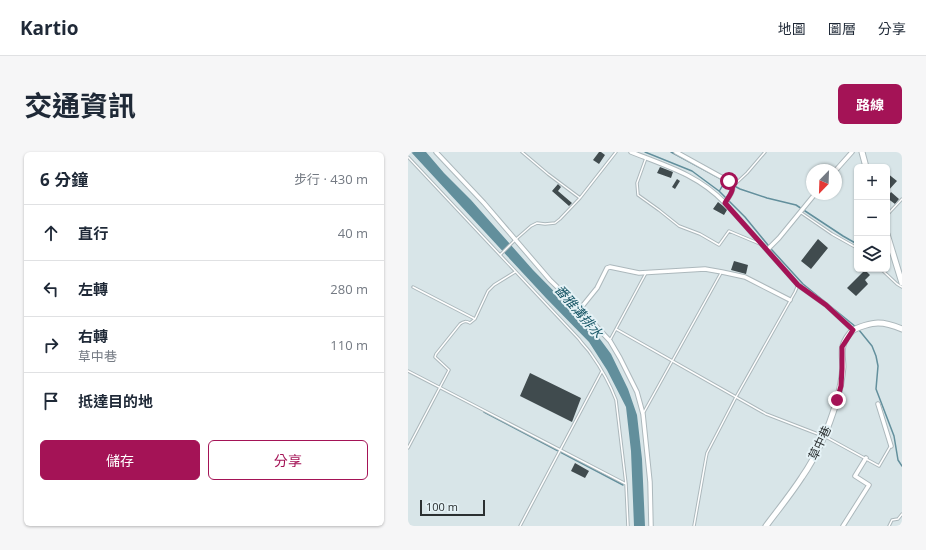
<!DOCTYPE html>
<html lang="zh-TW">
<meta charset="utf-8">
<style>
:root{--surface:#fff;--page:#f6f6f7;--text:#1f2937;--muted:#747a83;--line:#e0e1e3;--accent:#a41356}
body{margin:0;font-family:"Open Sans","Noto Sans TC",sans-serif;background:var(--page);color:var(--text)}
.controls{position:absolute;right:12px;top:12px;display:grid;overflow:hidden;border-radius:6px;box-shadow:0 1px 3px #0004}
.controls button{width:36px;height:36px;display:grid;place-items:center;padding:0;border:0;border-bottom:1px solid var(--line);background:var(--surface);color:var(--text);font:20px sans-serif}
.compass{position:absolute;left:398px;top:12px;width:36px;height:36px;border-radius:50%;background:var(--surface);box-shadow:0 1px 3px #0004;rotate:203deg}
.scale{position:absolute;left:12px;bottom:10px;width:65px;box-sizing:border-box;padding-left:4px;border:2px solid #2b3031;border-top:0;font-size:11px;line-height:14px;white-space:nowrap;color:#2b3031;-webkit-text-stroke:3px #e5f2f6;paint-order:stroke}
.stop{position:absolute;width:12px;height:12px;margin:-9px;border:3px solid #a41356;border-radius:50%;background:#fff}
.stop.end{background:#a41356;border-color:#fff;box-shadow:0 1px 4px #0008}
.list{margin:0;padding:0;list-style:none}
h2{display:flex;justify-content:space-between;align-items:center;height:52px;margin:0;padding:0 16px;font-size:17px}
h2 small{font-size:13px;font-weight:400;color:var(--muted)}
.list li{display:grid;grid-template-columns:26px 1fr auto;gap:12px;align-items:center;box-sizing:border-box;height:56px;padding:0 16px;border-top:1px solid var(--line)}
.list b{display:block;font-size:15px;white-space:nowrap}
.list p{margin:0;font-size:13px;white-space:nowrap;color:var(--muted)}
.list em{font-size:13px;font-style:normal;color:var(--muted)}
.actions{display:flex;gap:8px;padding:12px 16px}
.actions a{flex:1;padding:9px 0;border:1px solid var(--accent);border-radius:6px;text-align:center;font-size:14px;color:var(--accent)}
.actions .main{background:var(--accent);color:#fff}
.icon{flex:none;width:22px;height:22px;fill:none;stroke:currentColor;stroke-width:2;stroke-linecap:round;stroke-linejoin:round}
.map{position:relative;flex:none;width:494px;height:374px;overflow:hidden;border-radius:6px}
header{display:flex;align-items:center;gap:24px;box-sizing:border-box;height:56px;padding:0 20px;background:var(--surface);border-bottom:1px solid var(--line)}
header strong{font-size:19px}
nav{display:flex;gap:22px;margin-inline-start:auto;font-size:14px}
.intro{display:flex;align-items:center;justify-content:space-between;box-sizing:border-box;height:96px;padding:0 24px}
h1{margin:0;font-size:28px}
.button{padding:10px 18px;border-radius:6px;background:var(--accent);color:#fff;font-size:14px;font-weight:700}
main{display:flex;gap:24px;padding:0 24px}
aside{flex:1;background:var(--surface);border-radius:6px;box-shadow:0 1px 3px #0004}
.map>svg:first-child{display:block}
</style>
<header>
<strong>Kartio</strong>
<nav><a>地圖</a><a>圖層</a><a>分享</a></nav>
</header>
<div class="intro"><h1>交通資訊</h1><a class="button">路線</a></div>
<main>
<aside>
<h2>6 分鐘<small>步行 · 430 m</small></h2>
<ul class="list">
<li><svg class="icon" aria-label="ahead" viewBox="0 0 24 24"><path d="M12 20V5M6 11l6-6 6 6"/></svg><div><b>直行</b></div><em>40 m</em></li>
<li><svg class="icon" aria-label="left" viewBox="0 0 24 24"><path d="M17 20v-9H6M10 6l-5 5 5 5"/></svg><div><b>左轉</b></div><em>280 m</em></li>
<li><svg class="icon" aria-label="right" viewBox="0 0 24 24"><path d="M7 20v-9h11M14 6l5 5-5 5"/></svg><div><b>右轉</b><p>草中巷</p></div><em>110 m</em></li>
<li><svg class="icon" aria-label="arrive" viewBox="0 0 24 24"><path d="M6 21V4h12l-3 4 3 4H6"/></svg><div><b>抵達目的地</b></div></li>
</ul>
<div class="actions"><a class="main">儲存</a><a>分享</a></div>
</aside>
<div class="map">
<svg width="494" height="374" viewBox="0 0 494 374">
<rect width="100%" height="100%" fill="#d8e5e8"/>
<!-- water -->
<path fill="#628f9c" d="M3 0H18L36 21 63 48 125 118 189 183 203 202 220 237 229 263 234 307 237 374H226L223 299 218 255 199 218 181 190 138 146Z"/>
<g fill="none" stroke-linecap="round" stroke-linejoin="round">
<!-- stream -->
<path stroke="#628f9c" stroke-width="1.5" d="M237 0 284 19 311 39 337 65 364 98 395 132 448 175
M263 0 317 29 312 38
M317 29 332 37 359 46 388 53 435 84 449 92
M475 117 479 122
M451 178 464 194 468 204 470 214 468 237 486 284 490 308 494 314
M76 260 215 333"/>
</g>
<!-- building -->
<path fill="#404b4e" d="M191 0H193L197 3 191 12 185 8Z
M252 15 265 20 263 26 249 21Z
M479 21 489 29 479 40Z
M269 27 272 29 267 37 264 35Z
M150 32 153 35 150 39 164 51 161 54 144 39Z
M483 40 491 47 487 52 479 46Z
M310 50 315 54 319 58 316 63 305 57Z
M410 87 420 96 403 117 393 109Z
M326 109 340 113 338 122 323 118Z
M457 118 462 123 457 128 460 132 448 144 439 136Z
M122 221 173 246 164 270 112 244Z
M167 311 181 319 177 326 163 319Z"/>
<g fill="none" stroke-linecap="round" stroke-linejoin="round">
<!-- lane casing -->
<g stroke="#acb8bc" stroke-width="3.5">
<path id="lane" d="M114 0 140 22 172 46
M0 5 171 187C175 193 180 197 183 202 193 216 202 232 208 248L218 332 220 374
M238 6 229 31 230 43 251 58 271 74 292 82 311 93 321 79 352 92
M325 34 339 21 357 0
M392 60 424 82 449 96
M479 63 494 47
M92 103 107 88 123 74 129 71 137 72 147 71 152 67 172 46 208 0
M473 117 489 132 494 135
M5 135 67 167
M208 177 358 262 415 284
M202 188 238 121
M0 219 218 332
M236 260 313 121
M418 285 471 314 482 295
M0 296 41 218 27 205 28 202 52 172C56 169 58 169 62 171L67 167 80 139 86 133 107 120
M112 374 194 219
M286 374 298 306 299 301 328 245 387 140 390 133
M481 374 484 368 490 367 494 362"/>
</g>
<!-- street casing -->
<g stroke="#acb8bc" stroke-width="5.5">
<path id="street" d="M28 0 76 51 142 128 172 157 202 189 212 206 229 240 235 262 242 330 243 374
M223 0C259 14 290 23 317 51
M268 0 324 31C327 38 321 45 317 51L390 133 418 153 445 178
M428 18 444 0
M359 98 371 86 407 42
M172 157 189 136 199 116 202 115 231 121 297 117 314 120 337 125 382 148
M470 252 483 294
M435 374 461 333 447 324 458 306"/>
</g>
<!-- secondary casing -->
<g stroke="#acb8bc" stroke-width="7">
<path id="secondary" d="M454 0 458 15
M479 82 494 131
M358 374C370 358 383 342 394 325 410 302 421 275 429 248 432 237 434 227 435 215 435 209 433 200 435 194 436 189 441 182 444 179 449 175 464 171 470 171 478 171 487 174 494 177"/>
</g>
<!-- lane -->
<use href="#lane" stroke="#fff" stroke-width="1.5"/>
<!-- street -->
<use href="#street" stroke="#fff" stroke-width="3.5"/>
<!-- secondary -->
<use href="#secondary" stroke="#fff" stroke-width="5"/>
</g>
<g fill="none" stroke-linecap="round" stroke-linejoin="round">
<!-- route -->
<path stroke="#a41356" stroke-width="5" d="M321 29C329 36 321 44 317 51L390 133 418 153 445 178 434 195V217L433 234 429 248"/>
</g>
<g text-anchor="middle" stroke-width="4" stroke-linejoin="round" paint-order="stroke">
<!-- street labels -->
<g font-size="12" fill="#2b3031" stroke="#e5f2f6">
<text transform="translate(412 291) rotate(-65)" y="4">草中巷</text>
</g>
<!-- water labels -->
<g font-size="13" font-style="italic" fill="#165565" stroke="#e5f2f6">
<text transform="translate(171 159) rotate(49)" y="5">番雅溝排水</text>
</g>
</g>
</svg>
<div class="controls">
<button>+</button>
<button>−</button>
<button><svg class="icon" aria-label="layers" viewBox="0 0 24 24"><path d="M12 4l9 5-9 5-9-5zM3 14l9 5 9-5"/></svg></button>
</div>
<svg class="compass" viewBox="-18 -18 36 36"><path d="M0-13l5 13h-10z" fill="#e53935"/><path d="M0 13l5-13h-10z" fill="#747a83"/></svg>
<div class="scale">100 m</div>
<div class="stop" style="left:321px;top:29px"></div>
<div class="stop end" style="left:429px;top:248px"></div>
</div>
</main>
